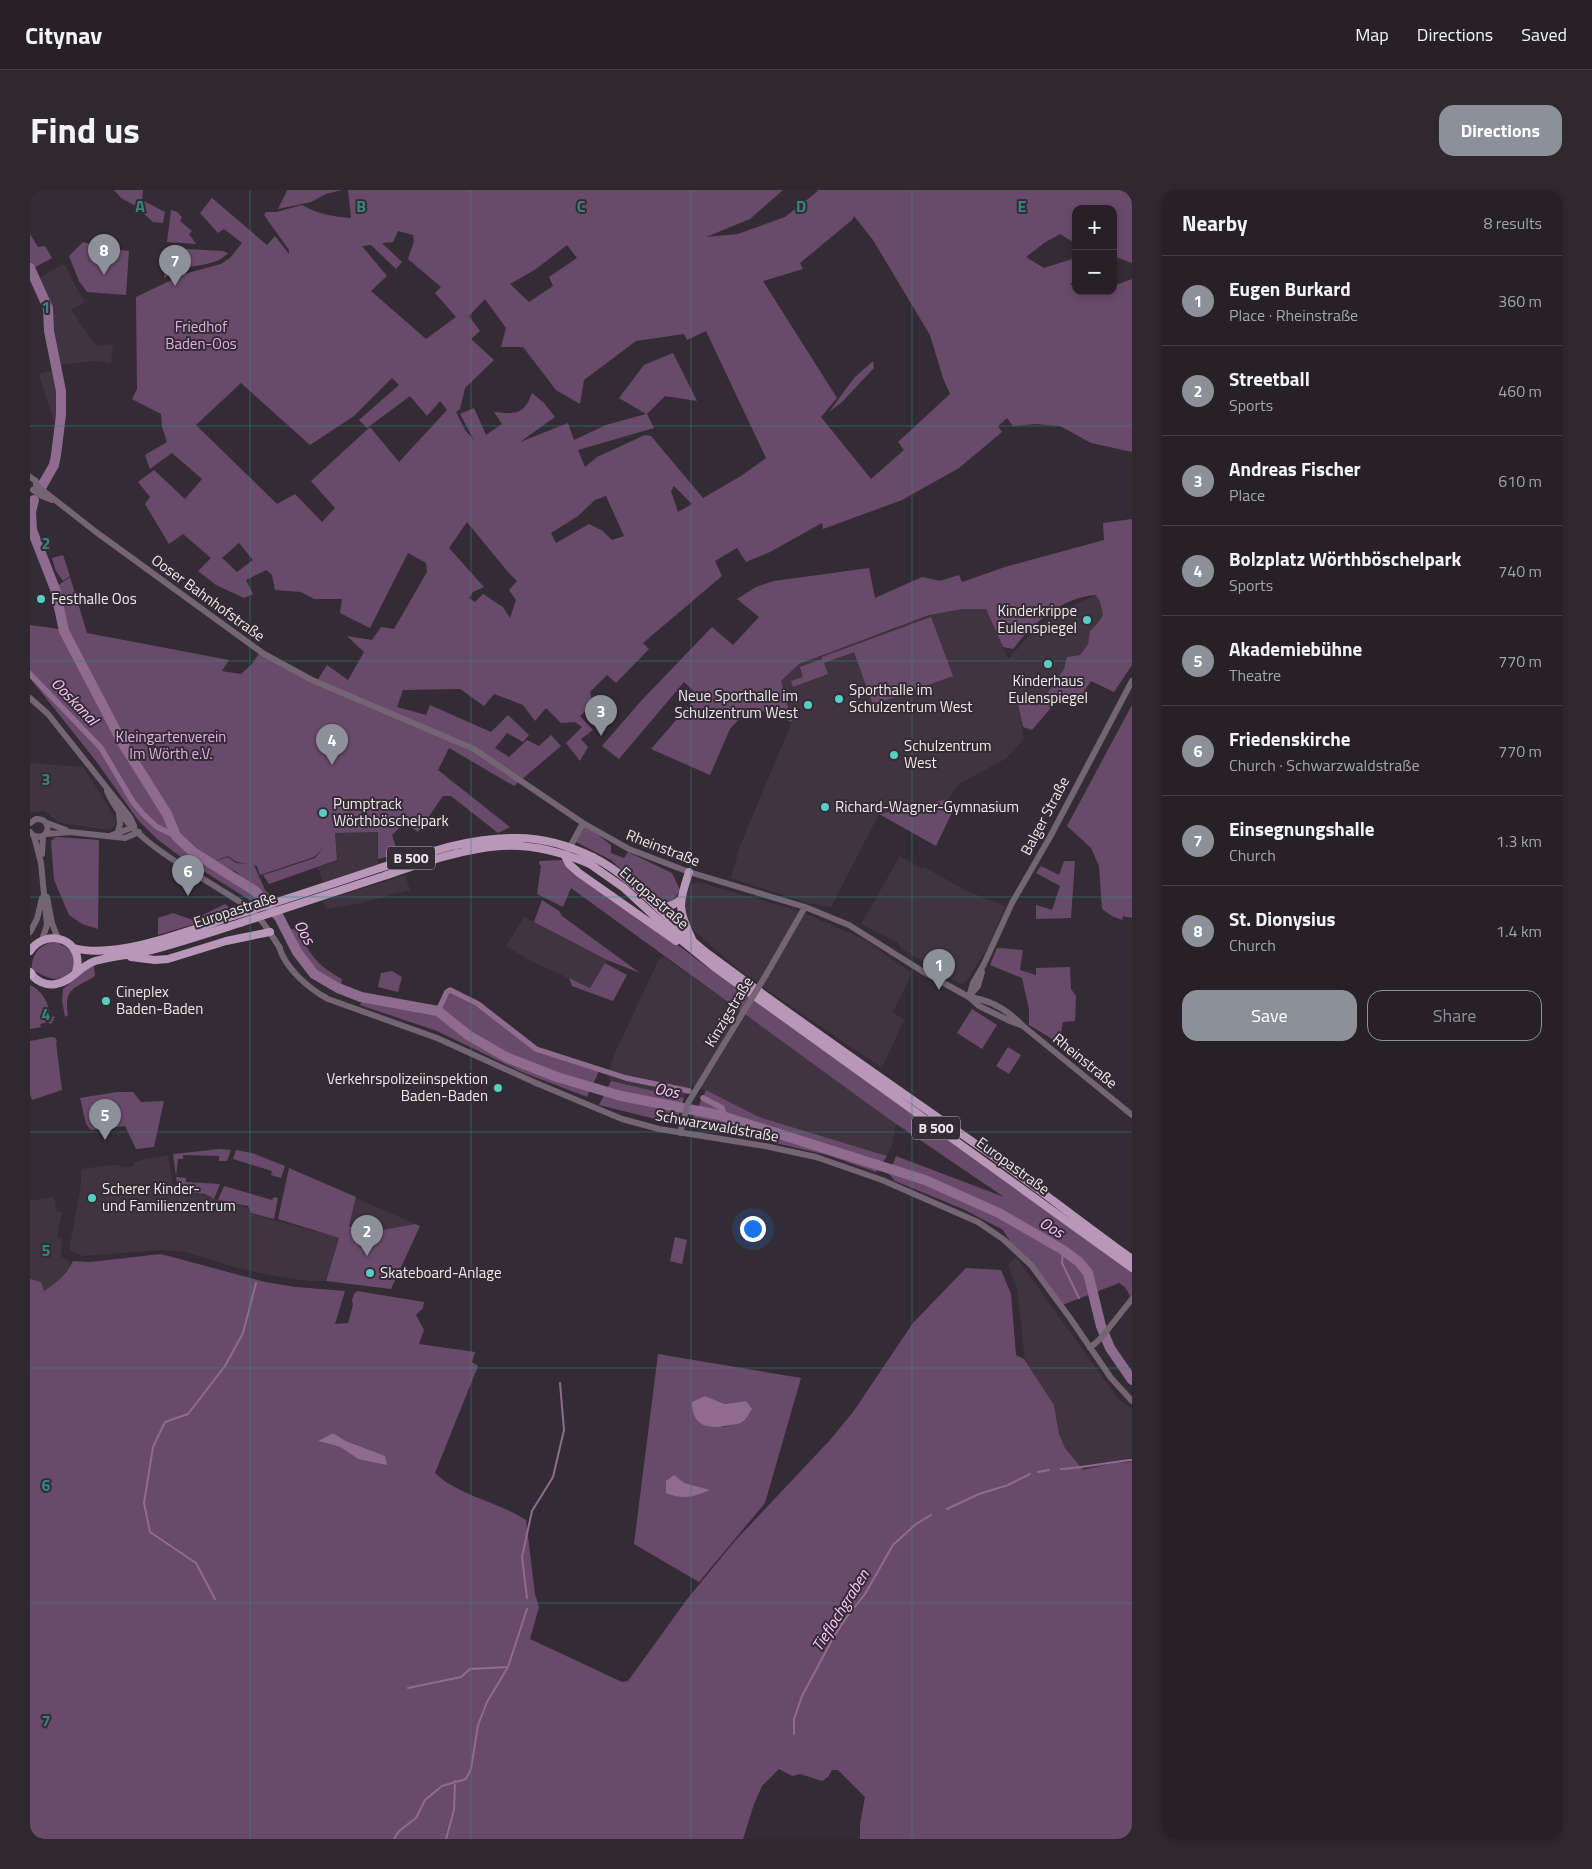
<!DOCTYPE html>
<meta charset="utf-8">
<style>
:root{--surface:#272127;--page:#2f292f;--text:#f1f3f6;--muted:#a4a3a7;--line:#433e44;--accent:#8c9099}
body{margin:0;font-family:"Titillium Web",sans-serif;background:var(--page);color:var(--text)}
.controls{position:absolute;right:15px;top:15px;display:grid;overflow:hidden;border-radius:10px;box-shadow:0 2px 8px #0003}
.controls button{width:45px;height:45px;display:grid;place-items:center;padding:0;border:0;border-bottom:1px solid var(--line);background:var(--surface);color:var(--text);font:25px sans-serif}
.you{position:absolute;left:722px;top:1038px;width:18px;height:18px;margin:-12px;border:4px solid #fff;border-radius:50%;background:#1a73e8;box-shadow:0 0 0 8px #1a73e833}
.badge{display:grid;place-items:center;width:32px;height:32px;border-radius:50%;background:var(--accent);color:#fff;font-size:16px;font-weight:700}
.pin{position:absolute;translate:-50% -41px;filter:drop-shadow(0 1px 2px #0008)}
.pin::after{content:'';position:absolute;top:26px;width:18px;height:15px;background:inherit;clip-path:polygon(0 0,100% 0,50% 100%)}
.list{margin:0;padding:0;list-style:none}
h2{display:flex;justify-content:space-between;align-items:center;height:65px;margin:0;padding:0 20px;font-size:21px}
h2 small{font-size:16px;font-weight:400;color:var(--muted)}
.list li{display:grid;grid-template-columns:32px 1fr auto;gap:15px;align-items:center;box-sizing:border-box;height:90px;padding:0 20px;border-top:1px solid var(--line)}
.list b{display:block;font-size:19px;white-space:nowrap}
.list p{margin:0;font-size:16px;white-space:nowrap;color:var(--muted)}
.list em{font-size:16px;font-style:normal;color:var(--muted)}
.actions{display:flex;gap:10px;padding:15px 20px}
.actions a{flex:1;padding:11px 0;border:1px solid var(--accent);border-radius:15px;text-align:center;font-size:18px;color:var(--accent)}
.actions .main{background:var(--accent);color:#fff}
.map{position:relative;flex:none;width:1102px;height:1649px;overflow:hidden;border-radius:15px}
header{display:flex;align-items:center;gap:30px;box-sizing:border-box;height:70px;padding:0 25px;background:var(--surface);border-bottom:1px solid var(--line)}
header strong{font-size:24px}
nav{display:flex;gap:28px;margin-inline-start:auto;font-size:18px}
.intro{display:flex;align-items:center;justify-content:space-between;box-sizing:border-box;height:120px;padding:0 30px}
h1{margin:0;font-size:35px}
.button{padding:12px 22px;border-radius:15px;background:var(--accent);color:#fff;font-size:18px;font-weight:700}
main{display:flex;gap:30px;padding:0 30px}
aside{flex:1;background:var(--surface);border-radius:15px;box-shadow:0 2px 8px #0003}
.map>svg:first-child{display:block}
</style>
<header>
<strong>Citynav</strong>
<nav><a>Map</a><a>Directions</a><a>Saved</a></nav>
</header>
<div class="intro"><h1>Find us</h1><a class="button">Directions</a></div>
<main>
<div class="map">
<svg width="1102" height="1649" viewBox="0 0 1102 1649">
<rect width="100%" height="100%" fill="#342c34"/>
<!-- built -->
<path fill="#403440" d="M31 75 36 76 43 92 55 112 41 120 66 156 83 154 81 173 65 171 29 175 23 129 17 108 8 89Z
M24 180 29 200V236L23 229 9 184Z
M1066 405 1070 412 1073 425 1067 434 1060 441 1058 454 1050 465 1037 467 1034 479 1012 511 1004 513 987 510 994 549 983 561 975 569 929 594 918 609 849 624 801 717 778 713 701 688 710 656 762 532 751 491 769 474 899 425 933 419H956L978 469 1006 438 1035 419Z
M0 573 53 577 70 603 85 629 86 633 84 637 80 640 43 635 28 632 15 621 0 622Z
M348 642V675L293 692 288 677 308 671 305 643Z
M870 666 892 679 894 677 937 701 975 716 960 754 935 793 930 794 872 759 867 752 831 734Z
M375 685 381 703 379 700 331 713 296 719 293 711Z
M668 692 772 722 790 730 833 749 882 783 863 822 874 830 852 878 730 795 701 773 660 737 655 724 656 706 662 694Z
M494 727 577 770 560 798 501 771 476 756Z
M634 767 866 933 862 955 857 966 729 927 676 900 662 895 654 908 581 891 577 886 586 861 629 769Z
M138 965 143 997H148L149 1001 174 1005 187 1010 217 1017 221 1024 309 1048 295 1091H279L244 1086 211 1079 156 1062 133 1060 53 1066 39 1060 51 995V982L53 979 72 976 90 975 91 978 104 976V973L115 969Z
M24 1007 26 1020 29 1022H32L27 1047 32 1049 31 1066 41 1073 38 1081 30 1090 15 1100 0 1096V1011Z
M326 1008 385 1034 326 1045 328 1040 319 1036Z
M986 1067 1089 1210 1102 1219V1272L1083 1273 1052 1280 1035 1258 1029 1244 1024 1215 995 1170 987 1099 978 1075Z"/>
<!-- green -->
<path fill="#6a4a6b" fill-rule="evenodd" d="M84 0H113L112 10 135 22 133 33 123 32 114 24 117 22 91 8Z
M256 0H312L296 4 281 12 248 19 257 1Z
M318 0H753L720 29 676 47 708 44 755 27 788 1 786 0H1102V73L1083 66V19H1046V54L1030 44 1014 53 996 67 1014 78 1042 69 1046 78V90L1040 94 1046 98V101H1083V96L1102 89V262L1061 253 1030 236 1005 234 983 236 977 228 968 236 972 242 929 278 872 310 793 339 792 333 740 362 716 372 707 358 685 371 692 386 613 453 619 459 586 493 577 485 560 502 563 515 550 526 563 540 551 549 558 557 550 571 536 553 552 537 545 532 531 533 516 518 505 531 493 515 464 504 454 516 430 499 373 500 367 517 396 525 400 515 461 542 478 525 499 545 493 552 477 543 465 558 479 567 497 550 509 556 521 545 531 556 484 596 419 558 408 580 480 637 468 643 421 606H413L388 642 375 633 362 645 368 664 348 669V642L305 643 307 670 239 694 233 685 285 668 294 657 284 667 230 685 227 676 224 675 235 700 243 708 237 709 206 682 184 671 198 667 206 673 217 674 207 672 198 666 183 671C164 661 149 648 139 628L135 630C138 636 140 642 144 648 163 674 208 687 233 712L224 714 218 709 151 667 127 649 108 630 66 571 0 488V435L29 439V423L23 399 40 387 57 443 199 470 192 481 211 484 222 474 230 462 287 491 297 475 318 490 334 462 317 446 342 450 351 437 364 439 397 382 396 373 378 363 340 438 310 423 312 409H284L271 402 245 400 242 385 236 380 216 390 223 404 214 408 186 395 168 381 181 368 153 344 139 354 115 314 120 307 108 292 124 280 155 309 172 289 142 263 120 279 115 265 137 252 132 237 131 224 102 209 107 199 106 107 154 84 191 74 200 68 212 53 194 39 188 43 170 23 182 8 237 55 245 46 259 64V60L234 25 236 22H246L272 15C287 24 304 27 321 28ZM824 26 843 50 900 145 913 188 920 204 868 252 874 260 841 289 791 227 807 208 733 91 773 79 770 73 822 30ZM368 41 383 45 384 51 378 69 411 97 405 103 426 127 396 149 341 101 357 86 332 56 341 55 366 79 372 72 352 53 363 52ZM537 55 547 68 519 87 523 96 499 112 480 94 506 79ZM455 109 476 138 471 157H493L526 200 550 214 554 190 606 151 654 144 657 150 676 141 736 268 711 286 673 308 621 246 615 245 567 267 555 277 548 260 624 238 617 224 635 206 667 211 643 163 614 175 589 208 616 224 576 235 544 250 538 233 490 252 525 227 514 213 502 203C494 225 486 224 464 222L472 234 456 245 444 218 430 224 444 250 435 240 426 222 430 219 435 198 464 170 441 149 450 141 439 126ZM362 188 369 195 329 230 337 238 380 206 397 226 410 211 417 220 369 272 340 237 281 291 305 318 292 332 265 304 247 314 166 235 211 193 280 255 324 226ZM644 296 662 314 648 322 641 301ZM576 306 594 346 582 350 573 341 559 334 526 353 521 343 548 326 565 310ZM437 332 478 382 487 391 479 400 486 410 480 428 473 417 453 404 445 412 439 408 443 402 454 397 419 358ZM209 353 223 370 207 382 192 368Z
M141 20 147 22 152 27 150 31 162 41 159 44 166 54 137 52Z
M0 44 8 57 15 56 22 68 2 79 0 76Z
M53 52 74 58 99 61 96 105 57 102 49 91 39 66Z
M138 58 193 61 198 63C186 76 168 74 152 79 146 81 140 85 134 88Z
M843 171 844 178 812 212 799 222 824 188Z
M1102 329V475L1084 502 1061 491 1046 513 1031 506 1002 540 993 537 987 510 1004 513 1012 511 1034 479 1037 467 1050 465 1058 454 1060 441 1067 434 1073 425 1070 412 1066 405C1032 407 1003 433 983 459L973 457 956 419H933L899 425 769 474 751 491 762 532 737 522 719 518 700 539 680 585 621 559 668 505 654 492 589 569 572 556 611 511 682 437 703 455 729 427 707 409 726 397 744 391 839 378 845 408 892 387 910 391 929 385 932 392 975 377 1074 350 1073 333Z
M33 365 40 386 33 391 26 381 22 368Z
M901 427 923 486 843 515 824 462 794 473 798 484 763 497 761 491 773 487 770 477 792 469V467Z
M1102 515V728L1093 726 1092 730 1082 726 1072 719 1069 676 1061 658 1037 636Z
M918 609 926 614 906 656 849 624Z
M553 633 581 655V663L594 668 598 662 642 683 650 700 640 715 626 712 581 670 544 651Z
M26 647 69 650 68 739 52 734 39 725 24 690 21 651Z
M531 670 536 671 681 780 1102 1082V1109L1095 1097 1089 1093 1030 1116 985 1059 973 1040 933 1019 865 991 859 984 866 966 974 1007 859 929 541 698 533 717 507 704 511 676 509 674V671Z
M1034 671H1045L1041 728 1006 729V715L1022 720 1030 696 1006 683 1011 676 1029 685Z
M512 710 529 721 532 726 610 783 577 770 504 732Z
M195 714 202 720 197 722V724L128 745V728L143 723 163 730Z
M266 738C281 765 285 774 312 789L311 795 285 779 277 771 260 740Z
M19 753H28L45 762 44 778C29 796 19 788 2 780 1 767 7 757 19 753Z
M967 758 993 760 990 780 1006 785V778L1040 777 1041 799 1046 806 1045 831 1033 832 1029 853 999 835V819L992 788 960 775Z
M575 773 597 785 583 811 542 796 539 788 560 798Z
M64 776 65 786C47 798 33 797 38 825L35 827 32 810 33 799C42 792 54 780 64 776Z
M362 781 372 787 368 802 348 797 351 783Z
M0 795C14 802 18 813 21 827L25 826 22 833 20 834 18 832 10 834 11 837 0 839Z
M420 803 451 819 505 860 569 881 557 907 492 882 407 841 330 815 332 809 409 824Z
M942 819 967 835 952 859 927 843Z
M21 847 26 848 27 853H26L32 900 2 910 0 904V851Z
M978 857 991 865 979 884 966 876Z
M581 891 654 908 647 930 637 932 569 915Z
M676 900 729 927 857 966 846 982 797 965 737 951 669 940 661 932Z
M87 902H103L111 912 134 911 124 957 106 959 95 936 61 940 56 934 50 908Z
M190 959 201 960 197 971H189V966L153 965V969H148L146 986 143 964Z
M206 960 222 963 255 976 251 988 241 985 242 981 203 969Z
M259 978 326 1007 319 1036 328 1040 326 1045 385 1034 390 1036 361 1099 296 1091 309 1048 248 1029Z
M146 987 156 988V992L190 994 184 1009 175 1004 149 1001Z
M194 996 242 1010 244 1007 248 1008 244 1029 221 1023 218 1016 188 1010Z
M645 1047 657 1050 652 1074 640 1071Z
M131 1064 235 1092 266 1097 315 1101 305 1134 318 1133 323 1115 322 1110 324 1104 327 1101 394 1112 393 1118 386 1125 394 1140 389 1154 445 1162 442 1172 448 1176 405 1283C427 1305 469 1312 496 1330L505 1404 509 1417 500 1449 592 1492 598 1491 658 1408 704 1352 800 1250 823 1222 883 1133 936 1078 971 1080 981 1104 986 1165 994 1169 1024 1215 1029 1244 1035 1258 1053 1280 1083 1273 1102 1272V1649H830V1634L835 1607 808 1580H802L798 1587 792 1591 770 1584 762 1586 749 1579 732 1596 724 1614 713 1649H0V1089L11 1092 14 1101C27 1092 36 1086 43 1071L60 1072ZM303 1243 316 1251 354 1266 328 1269 310 1257 289 1251Z
M628 1164 771 1188 735 1313 669 1392 604 1354ZM675 1206 695 1214 716 1211 712 1232 694 1237H679Z"/>
<!-- water -->
<path fill="#8f6b90" d="M675 1206 695 1214 716 1211 722 1219C719 1223 716 1230 712 1232 710 1234 704 1234 701 1235 679 1240 662 1237 662 1212Z
M303 1243 316 1251 355 1266 357 1275 328 1269 310 1257 288 1251Z
M644 1285 654 1293 680 1300C664 1307 653 1310 636 1303V1291Z"/>
<g fill="none" stroke-linecap="round" stroke-linejoin="round">
<!-- stream -->
<path stroke="#8f6b90" stroke-width="2" d="M1033 1060 1032 1073 1049 1108
M1031 1279C1055 1278 1078 1272 1102 1270
M1008 1282 1019 1280
M917 1319 949 1304 978 1295 1000 1284
M497 1408 492 1367 502 1321 523 1287 534 1240 530 1193
M185 1409 166 1373 120 1342 114 1313 123 1257 135 1232 158 1224 195 1176 213 1143 226 1093
M378 1498 431 1487 440 1479 478 1477
M764 1544V1529L772 1506 803 1448 816 1428 835 1404 863 1355 886 1334 901 1325
M364 1649 369 1641 386 1628 395 1610 412 1596 436 1589 441 1579 448 1535 457 1512 478 1477 497 1419
M416 1649 424 1620 425 1591"/>
<!-- canal -->
<path stroke="#8f6b90" stroke-width="5.5" d="M0 484 71 558 103 612 113 624 127 637 146 646
M408 821 417 802 420 800 448 814 506 859 596 888 659 901
M673 908 692 918 695 928"/>
<!-- river -->
<path stroke="#8f6b90" stroke-width="10" d="M0 78 18 118 19 141 31 201V225L26 265 24 275 12 296
M4 310 1 322 2 340 25 399 34 441 93 554 137 624 146 646 163 662 225 701 249 727 267 762 284 784 308 798 331 807 408 821 438 845 476 867 527 887 591 906 689 925 895 990 969 1023 1033 1060 1049 1072 1058 1083 1071 1136 1080 1158 1102 1190"/>
<!-- tertiary -->
<path stroke="#746474" stroke-width="6" d="M0 287 6 291V298
M6 295 66 342 234 464 282 490 444 559 553 633 599 659 659 682 775 717 819 735 892 781 939 807 949 816 980 831 993 836
M3 300 12 306 22 310
M0 508 18 524 100 627 104 636
M77 601C97 647 150 674 191 700 204 708 218 716 228 727 237 736 243 748 250 758
M0 633 6 629C18 628 22 641 11 647L4 646 0 642
M17 633 36 640
M16 644 40 642 95 648 109 642
M82 645 104 637
M87 645 90 634 89 624
M4 646 11 673 17 735 12 750
M12 664 13 646
M535 666 553 633
M17 707 22 733 28 749
M0 742 7 729 12 708
M249 757C256 779 278 798 298 809L407 848 506 893 592 929 629 939 735 956 786 967 852 990 948 1032 973 1049 1001 1075 1040 1128 1081 1188 1102 1211
M736 785 775 717
M941 804 948 796 952 782
M939 807 943 793 954 774 982 713 1020 647 1102 491
M940 807C960 810 979 821 993 836L1102 925
M650 943 658 913 706 834
M1060 1158 1071 1148 1102 1109"/>
<!-- primary -->
<path stroke="#b897b8" stroke-width="8" d="M535 666 539 674 549 683 646 751
M563 667C610 691 639 735 681 766 771 833 864 897 956 961 1005 996 1053 1034 1102 1069
M560 674 594 698 646 746 684 777 1102 1078
M659 682C649 714 647 718 662 749
M625 713C636 718 642 717 650 710
M44 758C87 770 161 740 203 726
M0 761C17 736 56 750 46 782
M101 767 125 770 138 769 196 751 240 742
M0 782C5 791 16 796 26 794 41 792 50 776 65 771 82 766 100 765 118 761 149 753 179 743 210 733"/>
<!-- trunk -->
<path stroke="#c6a1c6" stroke-width="9" d="M0 784H1"/>
<!-- tertiary-bridge -->
<path stroke="#746474" stroke-width="6" d="M706 834 736 785"/>
<!-- primary-bridge -->
<path stroke="#b897b8" stroke-width="8" d="M203 726C251 711 299 695 347 679 391 665 436 648 483 648 511 647 538 655 563 667
M210 733C258 717 306 702 354 686 392 673 431 659 471 656 502 654 532 662 560 674"/>
</g>
<!-- grid -->
<path fill="none" stroke="#308781" stroke-width="1" stroke-opacity="0.55" d="M220 0V1649M441 0V1649M661 0V1649M882 0V1649M0 236H1102M0 471H1102M0 707H1102M0 942H1102M0 1178H1102M0 1413H1102"/>
<!-- markers -->
<g fill="#57cec2" stroke="#342c34" stroke-width="2">
<circle cx="11" cy="409" r="5"/>
<circle cx="1057" cy="430" r="5"/>
<circle cx="1018" cy="474" r="5"/>
<circle cx="809" cy="509" r="5"/>
<circle cx="778" cy="515" r="5"/>
<circle cx="864" cy="565" r="5"/>
<circle cx="795" cy="617" r="5"/>
<circle cx="293" cy="623" r="5"/>
<circle cx="76" cy="811" r="5"/>
<circle cx="468" cy="898" r="5"/>
<circle cx="62" cy="1008" r="5"/>
<circle cx="340" cy="1083" r="5"/>
</g>
<g text-anchor="middle" stroke-width="4" stroke-linejoin="round" paint-order="stroke">
<!-- shield labels -->
<g fill="#342c34" stroke="#b6b0b6" stroke-width="1">
<rect x="357" y="656.5" width="48" height="23" rx="4"/>
<rect x="882" y="926.5" width="48" height="23" rx="4"/>
</g>
<g font-size="14" font-weight="bold" fill="#ede8ed">
<text x="381" y="673">B 500</text>
<text x="906" y="943">B 500</text>
</g>
<!-- park labels -->
<g font-size="15" fill="#e4ace5" stroke="#342c34">
<text x="171" y="142">Friedhof<tspan x="171" dy="17">Baden-Oos</tspan></text>
<text x="141" y="552">Kleingartenverein<tspan x="141" dy="17">Im Wörth e.V.</tspan></text>
</g>
<!-- street labels -->
<g font-size="15" fill="#ede8ed" stroke="#342c34">
<text transform="translate(178 408) rotate(36)" y="5">Ooser Bahnhofstraße</text>
<text transform="translate(1015 626) rotate(-62)" y="5">Balger Straße</text>
<text transform="translate(633 658) rotate(21)" y="5">Rheinstraße</text>
<text transform="translate(624 708) rotate(41)" y="5">Europastraße</text>
<text transform="translate(205 720) rotate(-18)" y="5">Europastraße</text>
<text transform="translate(699 822) rotate(-59)" y="5">Kinzigstraße</text>
<text transform="translate(1055 871) rotate(39)" y="5">Rheinstraße</text>
<text transform="translate(687 936) rotate(10)" y="5">Schwarzwaldstraße</text>
<text transform="translate(983 976) rotate(36)" y="5">Europastraße</text>
</g>
<!-- poi labels -->
<g font-size="15" fill="#ede8ed" stroke="#342c34" text-anchor="start">
<text x="21" y="414">Festhalle Oos</text>
<text x="1047" y="426" text-anchor="end">Kinderkrippe<tspan x="1047" dy="17">Eulenspiegel</tspan></text>
<text x="1018" y="496" text-anchor="middle">Kinderhaus<tspan x="1018" dy="17">Eulenspiegel</tspan></text>
<text x="819" y="505">Sporthalle im<tspan x="819" dy="17">Schulzentrum West</tspan></text>
<text x="768" y="511" text-anchor="end">Neue Sporthalle im<tspan x="768" dy="17">Schulzentrum West</tspan></text>
<text x="874" y="561">Schulzentrum<tspan x="874" dy="17">West</tspan></text>
<text x="303" y="619">Pumptrack<tspan x="303" dy="17">Wörthböschelpark</tspan></text>
<text x="805" y="622">Richard-Wagner-Gymnasium</text>
<text x="86" y="807">Cineplex<tspan x="86" dy="17">Baden-Baden</tspan></text>
<text x="458" y="894" text-anchor="end">Verkehrspolizeiinspektion<tspan x="458" dy="17">Baden-Baden</tspan></text>
<text x="72" y="1004">Scherer Kinder-<tspan x="72" dy="17">und Familienzentrum</tspan></text>
<text x="350" y="1088">Skateboard-Anlage</text>
</g>
<!-- water labels -->
<g font-size="16" font-style="italic" fill="#fec4ff" stroke="#342c34">
<text transform="translate(45 511) rotate(46)" y="6">Ooskanal</text>
<text transform="translate(275 742) rotate(61)" y="6">Oos</text>
<text transform="translate(637 900) rotate(11)" y="6">Oos</text>
<text transform="translate(1022 1037) rotate(31)" y="6">Oos</text>
<text transform="translate(810 1420) rotate(-58)" y="6">Tieflochgraben</text>
</g>
</g>
<g font-size="16" text-anchor="middle" font-weight="bold" fill="#308781" stroke="#342c34" stroke-width="4" stroke-linejoin="round" paint-order="stroke">
<text x="110" y="22">A</text>
<text x="331" y="22">B</text>
<text x="551" y="22">C</text>
<text x="771" y="22">D</text>
<text x="992" y="22">E</text>
<text x="16" y="123">1</text>
<text x="16" y="359">2</text>
<text x="16" y="595">3</text>
<text x="16" y="830">4</text>
<text x="16" y="1066">5</text>
<text x="16" y="1301">6</text>
<text x="16" y="1537">7</text>
</g>
</svg>
<div class="controls">
<button>+</button>
<button>−</button>
</div>
<div class="you"></div>
<div class="pin badge" style="left:909px;top:800px">1</div>
<div class="pin badge" style="left:337px;top:1066px">2</div>
<div class="pin badge" style="left:571px;top:546px">3</div>
<div class="pin badge" style="left:302px;top:575px">4</div>
<div class="pin badge" style="left:75px;top:950px">5</div>
<div class="pin badge" style="left:158px;top:706px">6</div>
<div class="pin badge" style="left:145px;top:96px">7</div>
<div class="pin badge" style="left:74px;top:85px">8</div>
</div>
<aside>
<h2>Nearby<small>8 results</small></h2>
<ul class="list">
<li><span class="badge">1</span><div><b>Eugen Burkard</b><p>Place · Rheinstraße</p></div><em>360 m</em></li>
<li><span class="badge">2</span><div><b>Streetball</b><p>Sports</p></div><em>460 m</em></li>
<li><span class="badge">3</span><div><b>Andreas Fischer</b><p>Place</p></div><em>610 m</em></li>
<li><span class="badge">4</span><div><b>Bolzplatz Wörthböschelpark</b><p>Sports</p></div><em>740 m</em></li>
<li><span class="badge">5</span><div><b>Akademiebühne</b><p>Theatre</p></div><em>770 m</em></li>
<li><span class="badge">6</span><div><b>Friedenskirche</b><p>Church · Schwarzwaldstraße</p></div><em>770 m</em></li>
<li><span class="badge">7</span><div><b>Einsegnungshalle</b><p>Church</p></div><em>1.3 km</em></li>
<li><span class="badge">8</span><div><b>St. Dionysius</b><p>Church</p></div><em>1.4 km</em></li>
</ul>
<div class="actions"><a class="main">Save</a><a>Share</a></div>
</aside>
</main>
